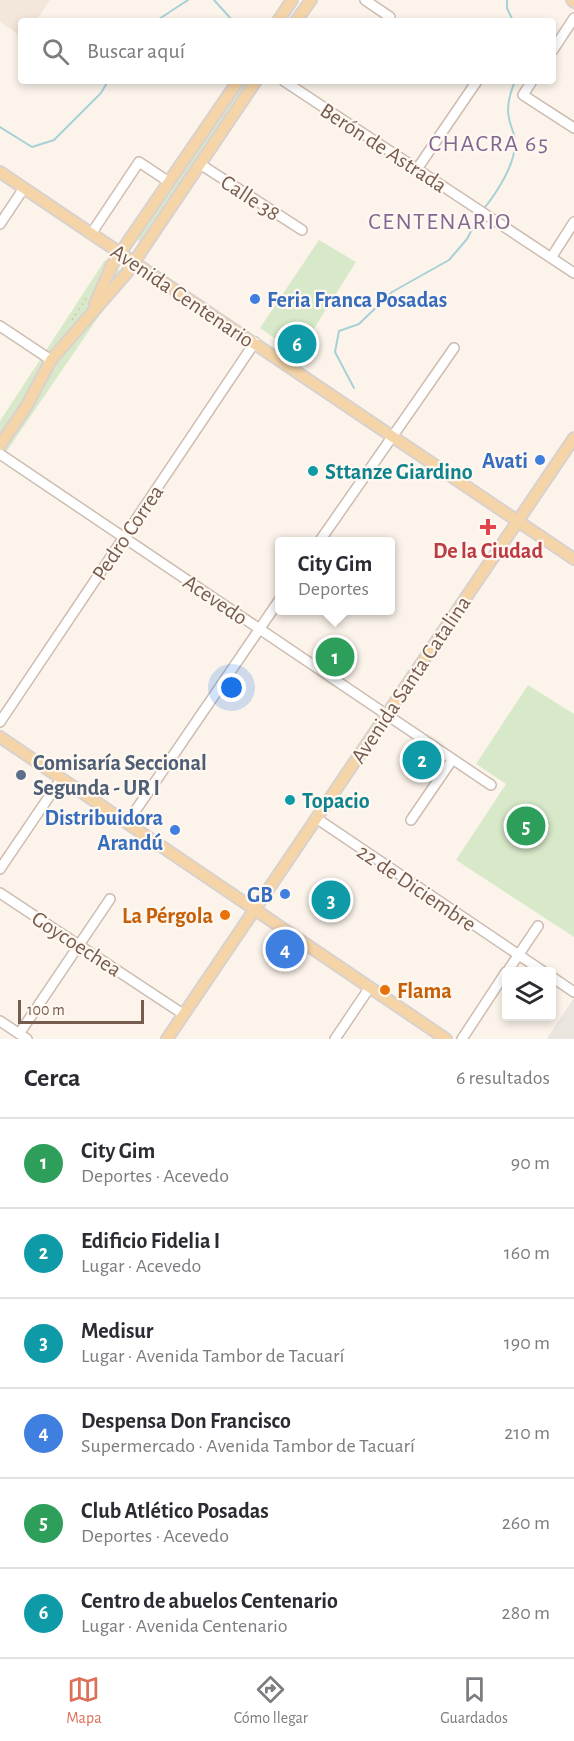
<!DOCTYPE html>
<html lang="es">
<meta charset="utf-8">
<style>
:root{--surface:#fff;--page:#f7f7f7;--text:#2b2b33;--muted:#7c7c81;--line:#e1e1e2;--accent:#dd7058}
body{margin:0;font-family:"Alegreya Sans",sans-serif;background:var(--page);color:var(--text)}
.controls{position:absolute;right:18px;bottom:18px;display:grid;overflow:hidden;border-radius:6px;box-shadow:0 3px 9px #0003}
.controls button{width:54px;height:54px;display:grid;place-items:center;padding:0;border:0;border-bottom:2px solid var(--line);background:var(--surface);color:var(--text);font:30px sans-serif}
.scale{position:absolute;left:18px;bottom:15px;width:126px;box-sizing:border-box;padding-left:6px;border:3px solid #765b4f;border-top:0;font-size:16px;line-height:21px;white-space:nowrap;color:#765b4f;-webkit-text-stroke:4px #fef8f1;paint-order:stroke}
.you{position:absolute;left:232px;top:688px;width:21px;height:21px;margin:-15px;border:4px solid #fff;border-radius:50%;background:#1a73e8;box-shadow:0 0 0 9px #1a73e833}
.badge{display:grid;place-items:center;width:39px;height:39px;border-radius:50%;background:var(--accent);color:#fff;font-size:20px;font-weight:700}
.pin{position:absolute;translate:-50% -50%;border:3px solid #fff;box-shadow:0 2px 6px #0006}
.popup{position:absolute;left:275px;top:537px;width:120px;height:78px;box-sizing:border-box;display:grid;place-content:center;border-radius:6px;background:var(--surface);filter:drop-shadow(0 2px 4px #0005);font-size:20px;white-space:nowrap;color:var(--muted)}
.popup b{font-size:22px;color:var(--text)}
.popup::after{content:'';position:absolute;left:50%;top:100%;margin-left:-12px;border:12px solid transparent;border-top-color:var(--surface)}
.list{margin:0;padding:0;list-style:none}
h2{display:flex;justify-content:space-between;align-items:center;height:78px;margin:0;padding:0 24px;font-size:26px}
h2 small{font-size:20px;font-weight:400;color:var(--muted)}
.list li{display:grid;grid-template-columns:39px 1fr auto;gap:18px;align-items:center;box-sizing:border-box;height:90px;padding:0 24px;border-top:2px solid var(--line)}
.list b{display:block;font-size:22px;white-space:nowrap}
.list p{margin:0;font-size:20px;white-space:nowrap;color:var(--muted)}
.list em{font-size:20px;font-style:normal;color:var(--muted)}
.icon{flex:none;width:33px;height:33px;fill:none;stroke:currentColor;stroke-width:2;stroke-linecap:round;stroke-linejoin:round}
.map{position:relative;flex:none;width:574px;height:1039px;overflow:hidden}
.search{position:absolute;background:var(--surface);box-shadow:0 3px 9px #0003;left:18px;right:18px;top:18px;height:66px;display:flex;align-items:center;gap:15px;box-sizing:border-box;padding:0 21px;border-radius:6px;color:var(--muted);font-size:22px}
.sheet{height:618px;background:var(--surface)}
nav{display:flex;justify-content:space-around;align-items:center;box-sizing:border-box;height:84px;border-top:2px solid var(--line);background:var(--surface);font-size:16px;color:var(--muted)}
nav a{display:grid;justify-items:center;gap:3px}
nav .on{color:var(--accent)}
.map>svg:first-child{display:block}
</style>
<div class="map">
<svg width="574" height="1039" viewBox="0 0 574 1039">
<rect width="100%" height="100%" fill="#fcf4eb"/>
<!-- residential -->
<path fill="#f3e6da" d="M0 0H50L36 21H21V36L0 22Z"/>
<!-- industrial -->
<path fill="#ebe5e0" d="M574 998V1039H549L547 1038Z"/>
<!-- green -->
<path fill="#d8e9c9" d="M244 81H253L143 243 136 239Z
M319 240 356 262 298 354 260 328Z
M105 260 127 275 0 461V421Z
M528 685 574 714V937L456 860 506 784 476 764Z"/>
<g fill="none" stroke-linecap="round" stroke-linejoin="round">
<!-- stream -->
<path stroke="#a7d1d6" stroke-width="2" d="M214 0 233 21
M507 0V8L513 21
M156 21 188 0
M0 127 32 147 54 140 101 93 108 81
M483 210C497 192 516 165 515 141 515 134 510 126 509 118 506 106 510 93 515 81
M354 388 335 352 339 331 359 324 392 292 449 260 467 239 480 214"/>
<!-- minor casing -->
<g stroke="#cdbcb1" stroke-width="12">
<path id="minor" d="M365 0 390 17
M553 50 574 18
M284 81 574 273
M532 81 523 95 574 128
M200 164 302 230
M417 169 477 81
M0 224 24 188
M91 234 139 162 169 182
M551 258 574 222
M0 326 51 360
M0 454 491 785
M319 542 454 348
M0 722 255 342
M316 818 544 972
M411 820 452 760
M127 823 280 599
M0 869 61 779
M0 893 183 1014
M507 972 538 926
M552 977 574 992
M0 1021 27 1039
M19 1034 110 899
M335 1039 370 987
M462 1039 506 972"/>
</g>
<!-- major casing -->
<g stroke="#d9d1ce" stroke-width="14">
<path id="major" d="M572 0 574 2
M278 21 292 0
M296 21 311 0
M0 172 574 559
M95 304 112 265 238 81
M0 445 26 407 51 360 126 274 256 81
M0 737 446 1039
M167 1039 574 438"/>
</g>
<!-- path -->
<path stroke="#d5b6a7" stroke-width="1.5" stroke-dasharray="1.5 4.5" stroke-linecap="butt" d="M72 320 87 297"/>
<!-- minor -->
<use href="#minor" stroke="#fff" stroke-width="9"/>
<!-- major -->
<use href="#major" stroke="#f5d5a8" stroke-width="10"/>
</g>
<!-- markers -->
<g fill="#3f7fe0" stroke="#fef8f1" stroke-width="2">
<circle cx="255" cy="299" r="6"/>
<circle cx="540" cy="460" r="6"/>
<circle cx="175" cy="830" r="6"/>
<circle cx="285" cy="894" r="6"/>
</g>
<g fill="#0f9aa8" stroke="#fef8f1" stroke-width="2">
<circle cx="313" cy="471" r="6"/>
<circle cx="290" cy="800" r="6"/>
</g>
<path fill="#e0444e" stroke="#fef8f1" stroke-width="2" d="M485 518h6v6h6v6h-6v6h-6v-6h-6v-6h6z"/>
<circle fill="#5c6f8a" stroke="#fef8f1" stroke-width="2" cx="21" cy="775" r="6"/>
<g fill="#e8710a" stroke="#fef8f1" stroke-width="2">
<circle cx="225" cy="915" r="6"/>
<circle cx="385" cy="990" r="6"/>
</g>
<g text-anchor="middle" stroke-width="4.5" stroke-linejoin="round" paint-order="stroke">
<!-- street labels -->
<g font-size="22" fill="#765b4f" stroke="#fef8f1">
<text transform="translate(384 147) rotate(33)" y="8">Berón de Astrada</text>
<text transform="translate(251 197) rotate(33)" y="8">Calle 38</text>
<text transform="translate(183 295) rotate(34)" y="8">Avenida Centenario</text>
<text transform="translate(127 532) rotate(-56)" y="8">Pedro Correa</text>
<text transform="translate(216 599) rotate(34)" y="8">Acevedo</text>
<text transform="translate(410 679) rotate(-56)" y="8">Avenida Santa Catalina</text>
<text transform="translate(417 887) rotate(34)" y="8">22 de Diciembre</text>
<text transform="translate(77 943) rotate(33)" y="8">Goycoechea</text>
</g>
<!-- shop labels -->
<g font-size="22" font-weight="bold" fill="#366cbe" stroke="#fef8f1" text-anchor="end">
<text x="267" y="307" text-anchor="start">Feria Franca Posadas</text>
<text x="528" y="468">Avati</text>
<text x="163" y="825">Distribuidora<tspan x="163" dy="25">Arandú</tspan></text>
<text x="273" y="902">GB</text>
</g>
<!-- culture labels -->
<g font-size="22" font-weight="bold" fill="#0d838f" stroke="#fef8f1" text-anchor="start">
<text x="325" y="479">Sttanze Giardino</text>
<text x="302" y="808">Topacio</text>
</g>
<!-- health labels -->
<g font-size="22" font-weight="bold" fill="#be3a42" stroke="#fef8f1">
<text x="488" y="558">De la Ciudad</text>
</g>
<!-- service labels -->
<g font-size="22" font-weight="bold" fill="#4e5e75" stroke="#fef8f1" text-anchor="start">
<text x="33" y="770">Comisaría Seccional<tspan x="33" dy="25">Segunda - UR I</tspan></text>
</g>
<!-- food labels -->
<g font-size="22" font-weight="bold" fill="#c56008" stroke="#fef8f1" text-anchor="end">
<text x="213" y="923">La Pérgola</text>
<text x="397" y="998" text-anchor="start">Flama</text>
</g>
<!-- neighbourhood labels -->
<g font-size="24" letter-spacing="1.5" fill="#816791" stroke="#fef8f1">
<text x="489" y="151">CHACRA 65</text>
<text x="440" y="229">CENTENARIO</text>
</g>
</g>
</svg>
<div class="controls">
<button><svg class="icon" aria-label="layers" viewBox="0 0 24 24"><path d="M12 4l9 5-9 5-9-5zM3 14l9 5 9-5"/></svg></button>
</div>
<div class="scale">100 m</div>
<div class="you"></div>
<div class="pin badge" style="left:335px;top:657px;background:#2e9e5b">1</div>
<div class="popup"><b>City Gim</b>Deportes</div>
<div class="pin badge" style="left:422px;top:760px;background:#0f9aa8">2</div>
<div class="pin badge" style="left:331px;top:900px;background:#0f9aa8">3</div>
<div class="pin badge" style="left:285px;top:949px;background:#3f7fe0">4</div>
<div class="pin badge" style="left:526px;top:826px;background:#2e9e5b">5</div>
<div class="pin badge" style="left:297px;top:344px;background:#0f9aa8">6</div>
<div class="search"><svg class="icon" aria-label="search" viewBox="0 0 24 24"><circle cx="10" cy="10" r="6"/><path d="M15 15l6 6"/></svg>Buscar aquí</div>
</div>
<section class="sheet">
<h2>Cerca<small>6 resultados</small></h2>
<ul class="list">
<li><span class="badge" style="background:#2e9e5b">1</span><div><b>City Gim</b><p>Deportes · Acevedo</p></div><em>90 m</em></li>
<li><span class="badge" style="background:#0f9aa8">2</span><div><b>Edificio Fidelia I</b><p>Lugar · Acevedo</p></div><em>160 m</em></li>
<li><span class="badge" style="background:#0f9aa8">3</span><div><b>Medisur</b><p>Lugar · Avenida Tambor de Tacuarí</p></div><em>190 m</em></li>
<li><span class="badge" style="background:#3f7fe0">4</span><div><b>Despensa Don Francisco</b><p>Supermercado · Avenida Tambor de Tacuarí</p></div><em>210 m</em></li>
<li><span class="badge" style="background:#2e9e5b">5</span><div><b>Club Atlético Posadas</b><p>Deportes · Acevedo</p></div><em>260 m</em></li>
<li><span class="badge" style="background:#0f9aa8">6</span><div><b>Centro de abuelos Centenario</b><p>Lugar · Avenida Centenario</p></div><em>280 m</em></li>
</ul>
</section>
<nav>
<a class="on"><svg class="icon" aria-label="map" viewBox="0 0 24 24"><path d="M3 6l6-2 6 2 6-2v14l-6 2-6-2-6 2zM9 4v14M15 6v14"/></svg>Mapa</a>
<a><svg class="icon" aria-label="directions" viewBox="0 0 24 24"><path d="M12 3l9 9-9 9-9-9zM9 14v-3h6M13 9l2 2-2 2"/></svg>Cómo llegar</a>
<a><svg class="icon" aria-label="saved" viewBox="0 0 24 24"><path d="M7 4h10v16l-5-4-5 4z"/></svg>Guardados</a>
</nav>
